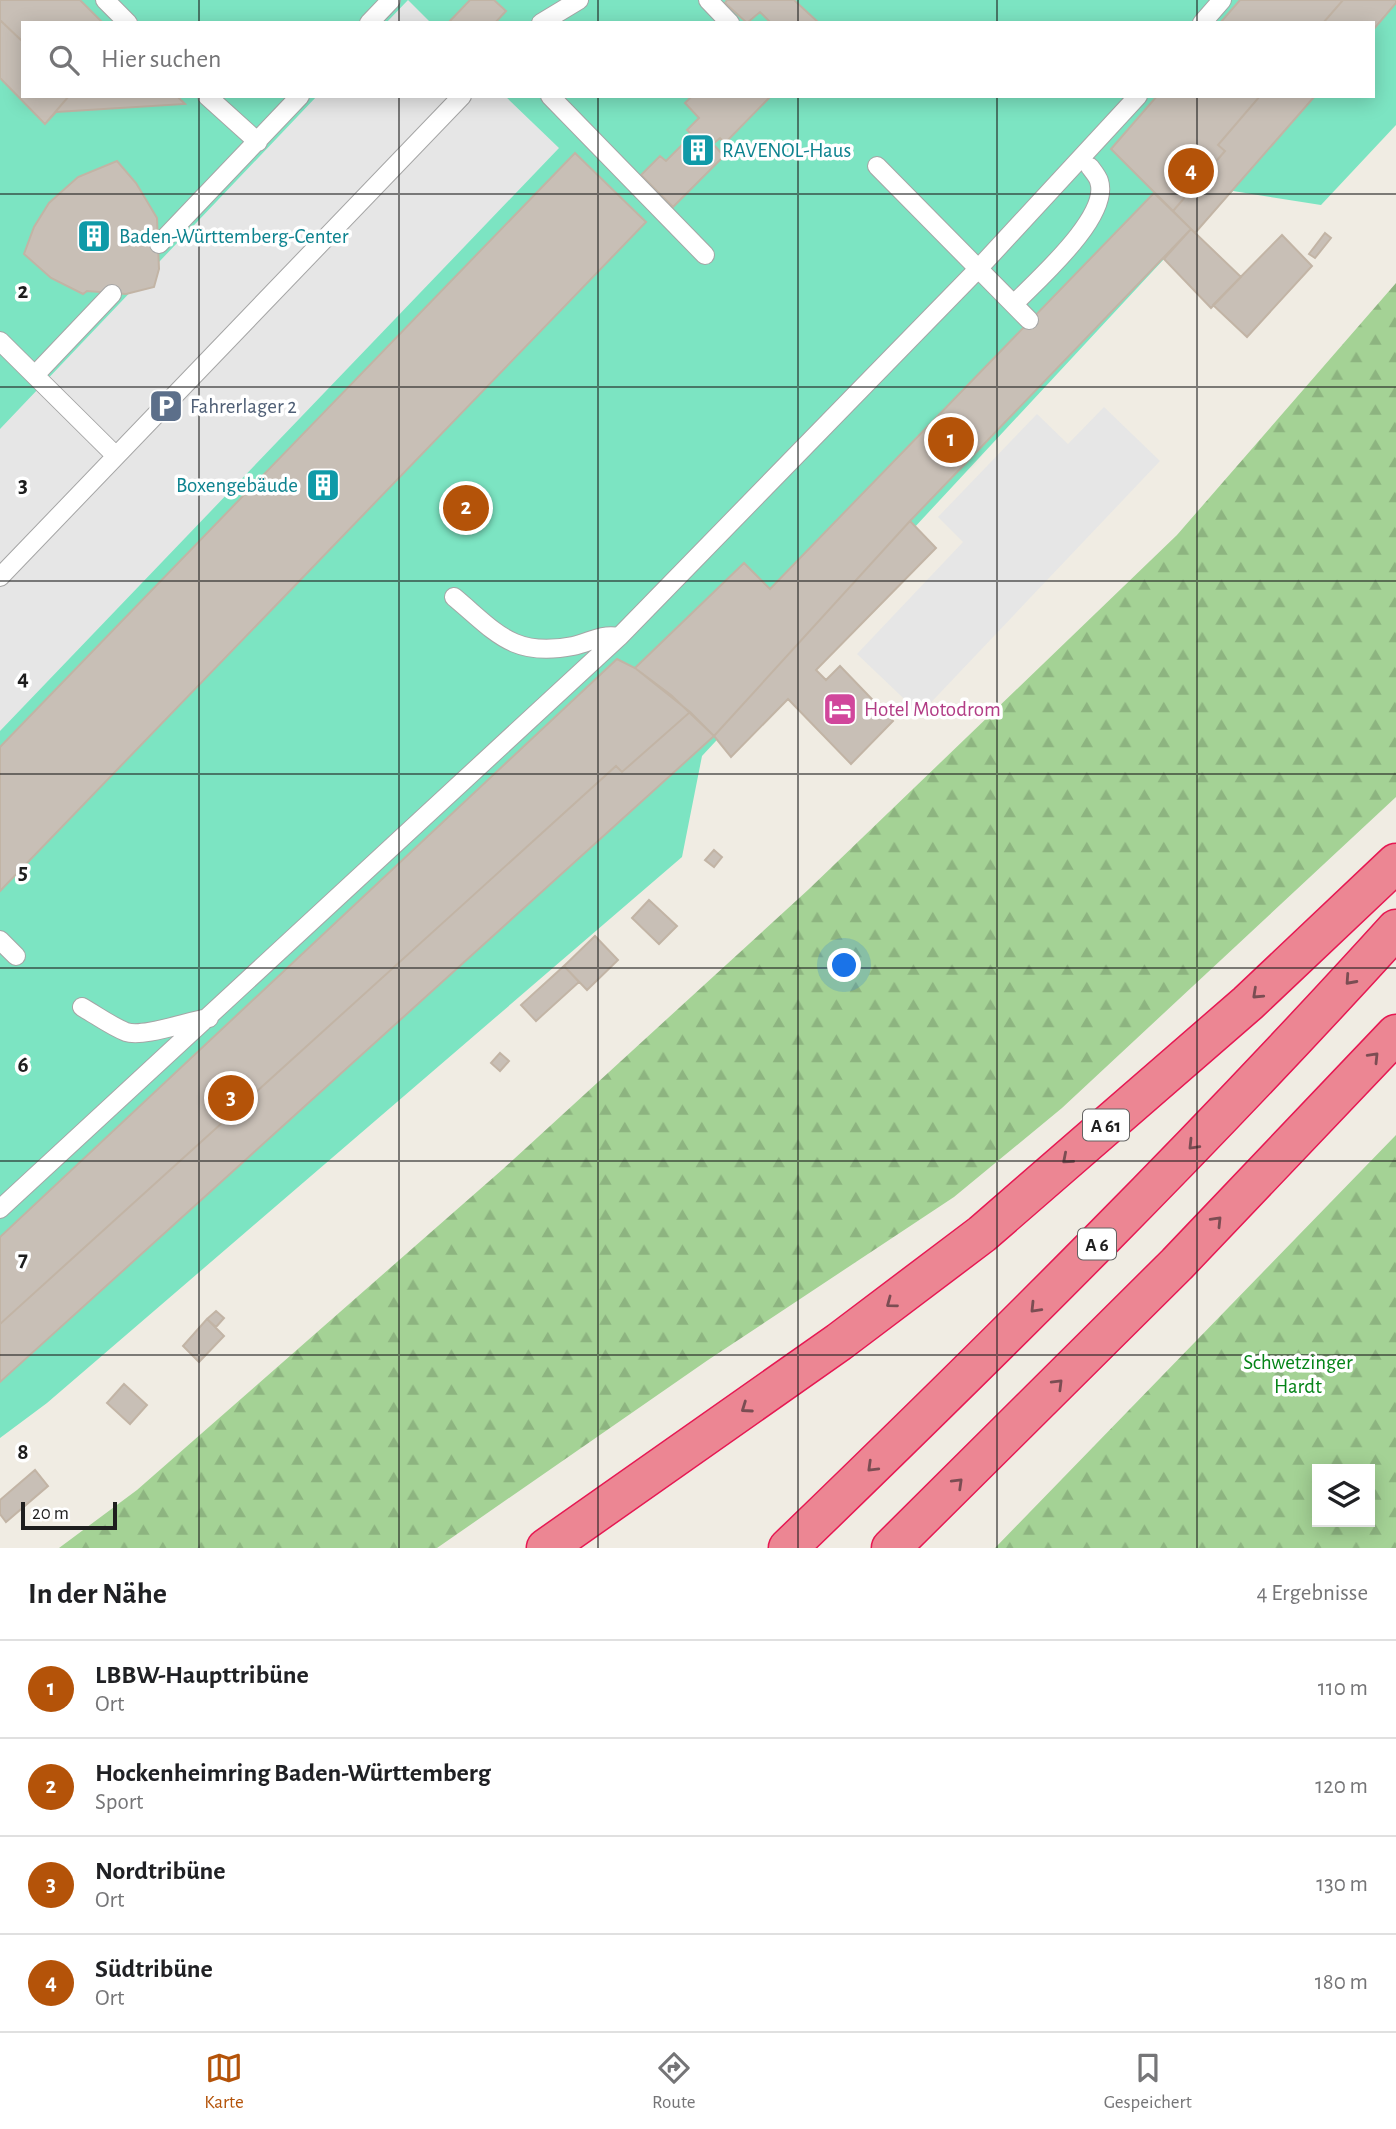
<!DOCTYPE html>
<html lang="de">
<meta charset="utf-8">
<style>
:root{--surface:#fff;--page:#f6f6f6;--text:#202124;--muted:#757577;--line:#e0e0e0;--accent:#b45309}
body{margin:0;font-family:"Alegreya Sans",sans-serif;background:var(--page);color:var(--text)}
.controls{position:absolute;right:21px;bottom:21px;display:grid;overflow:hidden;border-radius:0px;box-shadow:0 4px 18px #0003}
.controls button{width:63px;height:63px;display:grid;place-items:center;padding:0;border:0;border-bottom:2px solid var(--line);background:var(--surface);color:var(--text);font:35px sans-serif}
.scale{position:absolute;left:21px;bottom:18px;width:96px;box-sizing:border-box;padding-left:7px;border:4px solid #1e1e1e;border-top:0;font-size:19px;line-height:24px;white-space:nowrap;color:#1e1e1e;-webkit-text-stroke:5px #fff;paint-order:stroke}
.you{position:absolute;left:845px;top:966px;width:24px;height:24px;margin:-18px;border:5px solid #fff;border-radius:50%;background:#1a73e8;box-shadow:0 0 0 10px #1a73e833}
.badge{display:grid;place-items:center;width:46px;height:46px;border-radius:50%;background:var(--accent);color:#fff;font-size:23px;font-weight:700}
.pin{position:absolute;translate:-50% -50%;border:4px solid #fff;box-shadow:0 2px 7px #0006}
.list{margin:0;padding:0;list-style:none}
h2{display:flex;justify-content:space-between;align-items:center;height:91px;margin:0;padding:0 28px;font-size:30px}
h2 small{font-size:23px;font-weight:400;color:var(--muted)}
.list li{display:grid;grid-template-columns:46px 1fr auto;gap:21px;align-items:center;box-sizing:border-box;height:98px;padding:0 28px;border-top:2px solid var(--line)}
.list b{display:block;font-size:26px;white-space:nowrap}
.list p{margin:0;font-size:23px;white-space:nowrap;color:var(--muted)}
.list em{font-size:23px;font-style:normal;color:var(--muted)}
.icon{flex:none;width:38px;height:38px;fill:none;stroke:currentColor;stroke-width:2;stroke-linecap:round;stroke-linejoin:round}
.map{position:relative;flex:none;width:1396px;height:1548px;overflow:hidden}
.search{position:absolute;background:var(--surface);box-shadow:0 4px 18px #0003;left:21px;right:21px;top:21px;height:77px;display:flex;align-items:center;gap:18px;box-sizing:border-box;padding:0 24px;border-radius:0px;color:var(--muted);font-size:26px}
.sheet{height:483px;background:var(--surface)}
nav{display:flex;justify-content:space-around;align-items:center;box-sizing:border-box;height:98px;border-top:2px solid var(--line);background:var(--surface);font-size:19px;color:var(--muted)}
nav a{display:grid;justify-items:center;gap:4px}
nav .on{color:var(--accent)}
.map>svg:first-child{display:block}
</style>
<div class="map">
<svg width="1396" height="1548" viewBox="0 0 1396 1548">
<defs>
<pattern id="forest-firs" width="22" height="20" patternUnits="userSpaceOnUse" patternTransform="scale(1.75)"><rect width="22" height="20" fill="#a4d295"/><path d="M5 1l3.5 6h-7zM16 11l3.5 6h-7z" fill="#8db480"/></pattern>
</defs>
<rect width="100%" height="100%" fill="#f0ece3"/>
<!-- forest -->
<path fill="url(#forest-firs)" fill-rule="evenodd" d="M1396 283V797L1062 1108 954 1197 708 1360 437 1548H59L137 1490 503 1169 809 889 1177 535Z
M1396 1135V1548H995ZM1317 1469H1370V1522H1317Z"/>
<!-- pitch -->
<path fill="#7ce4c2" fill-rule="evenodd" d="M0 0H1396V125L1321 205 1233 191 1164 259 702 756 682 857 47 1403 0 1438ZM23 23H1373V96H23Z"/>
<!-- parking -->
<path fill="#e6e6e6" d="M408 0 431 23H386Z
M317 96H505L559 148 0 731V429Z
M1104 407 1160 461 920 714 857 654 963 542 938 517 1037 414 1068 444Z"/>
<!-- building -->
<path fill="#c8bfb6" stroke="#c2b4a5" stroke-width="2" d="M0 0H80L103 23H23V96H177L185 104 56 112 45 124 0 78Z
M470 0H494L506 11 495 23H448Z
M727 0H794L819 23H771L760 12 747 23 725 3Z
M1240 0H1396V3L1373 30V23H1220Z
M1343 0H1396V3L1373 30V23H1323Z
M0 20 23 42V96H69L45 124 0 78Z
M692 96H771L725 143 720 138 713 144 724 156 673 207 641 175 660 156 666 161 692 135 687 130 699 118 685 103Z
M1157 96H1315L1195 233 1111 149Z
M1260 96H1315L1195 233 1173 211 1225 151 1218 145Z
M575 153 646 222 0 891V747Z
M117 161 136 183 157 218 159 269 154 287 126 294 87 291 83 294 51 278 24 254 34 227 49 203 78 177Z
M1154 193 1191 229 910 521 714 736 690 712 635 668 744 563 770 589Z
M1191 229 1241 277 1211 308 1164 259Z
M1325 233 1331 238 1315 258 1309 254Z
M1282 235 1312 266 1247 337 1213 305Z
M910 521 936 548 816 670 826 680 840 666 893 721 851 764 788 699 731 757 714 736Z
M617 659 635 668 671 695 714 736 0 1382V1237Z
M690 712 714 736 0 1382V1324L616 766 622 772Z
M714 850 722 857 714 867 705 860Z
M649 900 677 926 659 944 632 918Z
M595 936 618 960 587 990 564 966Z
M564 966 579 982 536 1021 521 1005Z
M500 1053 509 1061 500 1071 491 1063Z
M216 1311 224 1318 216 1327 207 1319Z
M207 1319 224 1336 199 1362 183 1346Z
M124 1384 147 1405 130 1424 107 1403Z
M35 1470 48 1486 6 1522 0 1514V1500Z"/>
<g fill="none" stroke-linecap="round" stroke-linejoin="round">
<!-- service casing -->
<g stroke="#a5a5a5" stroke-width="20">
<path id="service" d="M105 0 128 23
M708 0 730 23
M369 23 391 0
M541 23 579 0
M1202 23 1222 0
M207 96 258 142
M550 96 705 255
M877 166 1029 320
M159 244 300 96
M1014 304C1036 281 1111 216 1099 181 1098 177 1093 171 1090 167
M0 341 116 456
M35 375 112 294
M0 577 462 96
M454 597C496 632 513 658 573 646 591 642 600 634 619 637
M0 940 16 956
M82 1007C96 1015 111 1026 126 1032 143 1038 188 1021 209 1018
M0 1209 619 637 979 268 1138 96"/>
</g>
<!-- motorway casing -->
<g stroke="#e61953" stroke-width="41">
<path id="motorway" d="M546 1548 839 1342 982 1234 1248 1003 1396 863
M788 1548C996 1347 1201 1144 1396 929
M891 1548 1177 1264 1396 1034"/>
</g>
<!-- service -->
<use href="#service" stroke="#fff" stroke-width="18"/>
<!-- motorway -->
<use href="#motorway" stroke="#ec8693" stroke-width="38"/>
</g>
<!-- one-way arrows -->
<defs><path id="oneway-chevron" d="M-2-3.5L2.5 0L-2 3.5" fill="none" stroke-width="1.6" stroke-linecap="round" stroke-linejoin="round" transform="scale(1.75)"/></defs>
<g stroke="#7b4d53">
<use href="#oneway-chevron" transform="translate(1350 980) rotate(132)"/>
<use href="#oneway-chevron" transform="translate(1257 994) rotate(137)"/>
<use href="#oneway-chevron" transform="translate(1374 1057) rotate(-46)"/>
<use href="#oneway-chevron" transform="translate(1193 1145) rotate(134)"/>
<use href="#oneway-chevron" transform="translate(1067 1159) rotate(139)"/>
<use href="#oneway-chevron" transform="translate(1217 1221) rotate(-46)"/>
<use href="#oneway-chevron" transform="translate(891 1303) rotate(143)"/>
<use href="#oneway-chevron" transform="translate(1035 1308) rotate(134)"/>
<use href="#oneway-chevron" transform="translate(1058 1384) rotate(-45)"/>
<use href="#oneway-chevron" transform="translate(746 1408) rotate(145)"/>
<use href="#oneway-chevron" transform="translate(872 1467) rotate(136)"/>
<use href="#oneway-chevron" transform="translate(958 1483) rotate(-44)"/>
</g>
<!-- grid -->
<path fill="none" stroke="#1e1e1e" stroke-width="2" stroke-opacity="0.55" d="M199 0V23M399 0V23M598 0V23M798 0V23M997 0V23M1197 0V23M199 96V1548M399 96V1548M598 96V1548M798 96V1548M997 96V1548M1197 96V1548M0 194H1396M0 387H1396M0 581H1396M0 774H1396M0 968H1396M0 1161H1396M0 1355H1396"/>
<!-- icons -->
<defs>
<g id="building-square" transform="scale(1.75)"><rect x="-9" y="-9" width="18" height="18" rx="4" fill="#0f9aa8" stroke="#fff"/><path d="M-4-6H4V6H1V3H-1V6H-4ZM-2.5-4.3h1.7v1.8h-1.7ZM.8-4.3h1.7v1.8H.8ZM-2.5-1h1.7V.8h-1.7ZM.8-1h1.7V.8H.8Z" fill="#fff"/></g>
<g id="parking-square" transform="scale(1.75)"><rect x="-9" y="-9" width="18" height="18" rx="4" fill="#5c6f8a" stroke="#fff"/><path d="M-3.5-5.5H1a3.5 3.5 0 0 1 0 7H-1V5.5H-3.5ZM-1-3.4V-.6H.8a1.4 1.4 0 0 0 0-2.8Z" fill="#fff"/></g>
<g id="hotel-square" transform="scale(1.75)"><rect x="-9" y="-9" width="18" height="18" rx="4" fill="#d1479c" stroke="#fff"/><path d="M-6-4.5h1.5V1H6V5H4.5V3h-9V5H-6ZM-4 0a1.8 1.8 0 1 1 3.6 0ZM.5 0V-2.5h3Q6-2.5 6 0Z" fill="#fff"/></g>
</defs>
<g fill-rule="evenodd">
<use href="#building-square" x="698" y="150"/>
<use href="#building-square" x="94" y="236"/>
<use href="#parking-square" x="166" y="406"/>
<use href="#building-square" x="323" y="485"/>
<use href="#hotel-square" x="840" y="709"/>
</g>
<g text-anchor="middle" stroke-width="7" stroke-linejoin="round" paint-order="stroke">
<!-- shield labels -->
<g fill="#fff" stroke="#626262" stroke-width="2">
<rect x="1083" y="1109.5" width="46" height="31" rx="5"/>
<rect x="1078" y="1228.5" width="38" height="31" rx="5"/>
</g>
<g font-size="19" font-weight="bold" fill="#1e1e1e">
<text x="1106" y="1132">A 61</text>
<text x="1097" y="1251">A 6</text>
</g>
<!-- culture labels -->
<g font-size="21" fill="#0d838f" stroke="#fff" text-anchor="start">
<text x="722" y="157">RAVENOL-Haus</text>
<text x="119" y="243">Baden-Württemberg-Center</text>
<text x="298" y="492" text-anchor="end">Boxengebäude</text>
</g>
<!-- service labels -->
<g font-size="21" fill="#4e5e75" stroke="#fff" text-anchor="start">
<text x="190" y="413">Fahrerlager 2</text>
</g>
<!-- hotel labels -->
<g font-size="21" fill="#b23c85" stroke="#fff" text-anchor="start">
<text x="864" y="716">Hotel Motodrom</text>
</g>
<!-- park labels -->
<g font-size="21" fill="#048417" stroke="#fff">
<text x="1298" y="1369">Schwetzinger<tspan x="1298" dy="24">Hardt</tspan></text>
</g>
</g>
<g font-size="23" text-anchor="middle" font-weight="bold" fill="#1e1e1e" stroke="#fff" stroke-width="7" stroke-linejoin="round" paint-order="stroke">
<text x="23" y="298">2</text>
<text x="23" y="492">3</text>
<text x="23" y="685">4</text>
<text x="23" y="879">5</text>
<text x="23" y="1072">6</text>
<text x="23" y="1266">7</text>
<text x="23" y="1459">8</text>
</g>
</svg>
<div class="controls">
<button><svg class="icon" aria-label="layers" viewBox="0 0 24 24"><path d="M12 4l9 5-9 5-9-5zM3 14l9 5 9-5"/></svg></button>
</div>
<div class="scale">20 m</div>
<div class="you"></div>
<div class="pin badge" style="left:951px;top:440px">1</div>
<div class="pin badge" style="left:466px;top:508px">2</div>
<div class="pin badge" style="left:231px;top:1098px">3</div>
<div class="pin badge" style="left:1191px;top:171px">4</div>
<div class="search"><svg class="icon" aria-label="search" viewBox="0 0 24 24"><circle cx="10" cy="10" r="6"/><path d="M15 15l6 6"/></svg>Hier suchen</div>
</div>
<section class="sheet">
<h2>In der Nähe<small>4 Ergebnisse</small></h2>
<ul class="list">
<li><span class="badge">1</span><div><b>LBBW-Haupttribüne</b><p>Ort</p></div><em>110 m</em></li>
<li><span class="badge">2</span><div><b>Hockenheimring Baden-Württemberg</b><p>Sport</p></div><em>120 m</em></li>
<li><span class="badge">3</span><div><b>Nordtribüne</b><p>Ort</p></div><em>130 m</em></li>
<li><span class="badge">4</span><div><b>Südtribüne</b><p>Ort</p></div><em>180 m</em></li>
</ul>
</section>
<nav>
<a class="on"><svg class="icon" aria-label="map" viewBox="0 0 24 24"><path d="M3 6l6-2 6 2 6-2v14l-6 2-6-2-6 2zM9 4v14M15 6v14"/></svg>Karte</a>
<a><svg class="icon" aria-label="directions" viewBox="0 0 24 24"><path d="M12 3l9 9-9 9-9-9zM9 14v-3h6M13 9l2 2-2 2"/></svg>Route</a>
<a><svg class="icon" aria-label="saved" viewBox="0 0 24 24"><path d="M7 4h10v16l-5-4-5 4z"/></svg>Gespeichert</a>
</nav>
